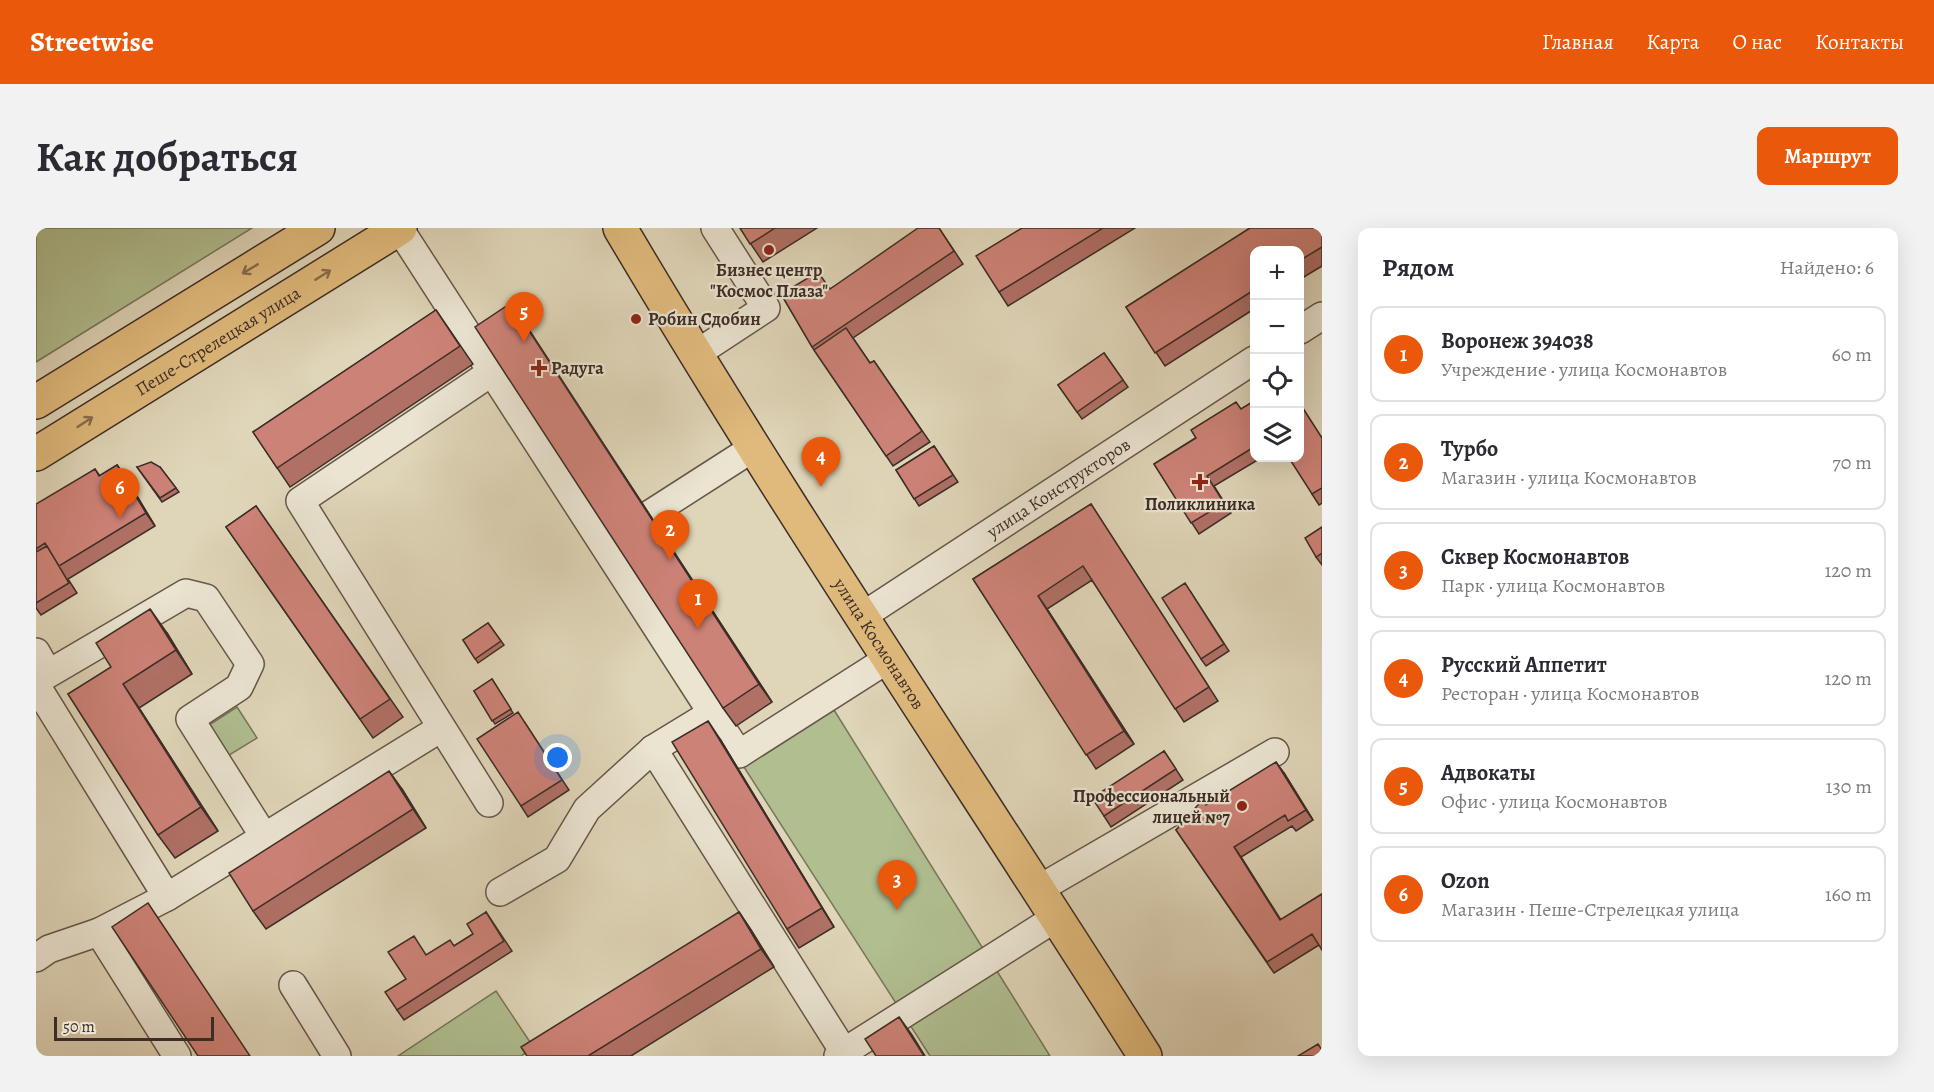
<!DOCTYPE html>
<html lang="ru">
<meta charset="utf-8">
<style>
:root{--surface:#fff;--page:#f2f2f3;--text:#2b2b33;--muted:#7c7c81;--line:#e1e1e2;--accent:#ea580c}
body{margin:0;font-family:Alegreya,serif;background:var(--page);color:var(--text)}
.controls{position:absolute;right:18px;top:18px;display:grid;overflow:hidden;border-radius:12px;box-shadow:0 6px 24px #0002}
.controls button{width:54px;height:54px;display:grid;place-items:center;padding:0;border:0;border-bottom:2px solid var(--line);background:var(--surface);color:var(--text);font:30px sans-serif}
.scale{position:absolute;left:18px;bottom:15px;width:160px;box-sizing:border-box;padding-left:6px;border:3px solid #3d2d26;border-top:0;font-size:16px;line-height:21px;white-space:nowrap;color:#3d2d26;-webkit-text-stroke:4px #eae4d1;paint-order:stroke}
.you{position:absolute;left:522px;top:530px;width:21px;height:21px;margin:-15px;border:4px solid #fff;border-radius:50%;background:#1a73e8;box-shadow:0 0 0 9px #1a73e833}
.badge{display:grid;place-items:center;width:39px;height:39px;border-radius:50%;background:var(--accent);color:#fff;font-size:20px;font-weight:700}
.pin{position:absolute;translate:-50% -50px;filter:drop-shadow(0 2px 3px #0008)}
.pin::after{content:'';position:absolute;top:32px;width:21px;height:18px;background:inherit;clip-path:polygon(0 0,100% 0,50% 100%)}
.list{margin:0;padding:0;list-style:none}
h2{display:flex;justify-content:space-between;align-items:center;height:78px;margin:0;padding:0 24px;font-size:26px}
h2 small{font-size:20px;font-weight:400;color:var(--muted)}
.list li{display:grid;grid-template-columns:39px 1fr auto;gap:18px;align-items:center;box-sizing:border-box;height:96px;margin:0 12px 12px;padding:0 12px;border:2px solid var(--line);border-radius:12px}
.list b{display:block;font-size:22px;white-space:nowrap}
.list p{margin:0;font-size:20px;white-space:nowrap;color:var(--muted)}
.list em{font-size:20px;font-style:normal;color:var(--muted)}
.icon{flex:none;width:33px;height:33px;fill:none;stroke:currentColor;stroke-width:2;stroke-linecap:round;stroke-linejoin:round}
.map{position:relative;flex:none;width:1286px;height:828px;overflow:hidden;border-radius:12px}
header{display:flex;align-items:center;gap:36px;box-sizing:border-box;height:84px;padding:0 30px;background:var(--accent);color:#fff}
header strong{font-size:28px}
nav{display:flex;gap:33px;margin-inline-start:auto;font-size:21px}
.intro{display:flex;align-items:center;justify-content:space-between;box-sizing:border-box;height:144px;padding:0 36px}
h1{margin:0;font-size:42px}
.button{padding:15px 27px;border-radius:12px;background:var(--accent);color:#fff;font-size:21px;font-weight:700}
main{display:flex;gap:36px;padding:0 36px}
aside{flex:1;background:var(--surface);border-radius:12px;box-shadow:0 6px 24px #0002}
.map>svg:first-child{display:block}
</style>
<header>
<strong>Streetwise</strong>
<nav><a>Главная</a><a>Карта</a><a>О нас</a><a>Контакты</a></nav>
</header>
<div class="intro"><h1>Как добраться</h1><a class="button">Маршрут</a></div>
<main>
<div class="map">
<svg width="1286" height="828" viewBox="0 0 1286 828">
<rect width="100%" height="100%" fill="#dfd5b8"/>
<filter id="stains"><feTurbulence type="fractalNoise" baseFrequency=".00333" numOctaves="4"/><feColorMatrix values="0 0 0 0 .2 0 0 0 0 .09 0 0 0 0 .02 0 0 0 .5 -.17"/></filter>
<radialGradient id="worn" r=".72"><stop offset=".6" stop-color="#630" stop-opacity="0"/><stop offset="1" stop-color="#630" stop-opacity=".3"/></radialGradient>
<!-- green -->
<path fill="#b0be90" stroke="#76765b" stroke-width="1.5" d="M0 0H216L0 134Z
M201 479 221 510 190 529 170 499Z
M798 482 1014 828H894L706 536Z
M460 763 498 820 485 828H362Z"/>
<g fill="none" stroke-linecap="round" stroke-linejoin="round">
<!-- minor casing -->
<g stroke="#66574a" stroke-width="30">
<g id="minor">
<path d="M363 0 676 485"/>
<path d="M1264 102 1286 88"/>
<path d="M660 126 730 80 679 0"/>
<path d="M614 286 717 220"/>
<path id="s1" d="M825 389 1218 132"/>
<path d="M0 424 12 445"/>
<path d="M0 453 150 365 170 370 214 436 203 459 154 491 229 610"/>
<path d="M0 457 131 669"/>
<path d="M617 521 808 824 802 828"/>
<path d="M453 575 264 273 456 144"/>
<path d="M1003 661 1239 524"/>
<path d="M464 664 521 631 551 581 617 521 676 485 703 526 852 431"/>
<path d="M63 704 141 828"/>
<path d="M0 730 13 721 63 704 131 669 405 500"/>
<path d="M257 757 301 828"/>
<path d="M810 828 808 824 1021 689"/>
</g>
</g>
<!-- major casing -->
<g stroke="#3d2d26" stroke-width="36">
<g id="major">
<path id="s2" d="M584 0C750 281 934 552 1109 828"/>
<path d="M0 174 282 0"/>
<path id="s3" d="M0 226 364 0"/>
</g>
</g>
<!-- minor -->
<use href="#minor" stroke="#eae4d1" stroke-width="27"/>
<!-- major -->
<use href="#major" stroke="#e0ba7c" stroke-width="33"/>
</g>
<!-- wall -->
<path fill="#b07066" stroke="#3d2d26" stroke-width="1.5" d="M704 0H781L727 34Z
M903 0 927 36 817 110 834 135 838 133 894 214 857 238 778 122 745 66 794 61Z
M986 0H1099L972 78 963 64Z
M1214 0H1286V38L1263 52V22H1218V81L1129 138 1090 79Z
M475 75 736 474 700 498 687 480Z
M400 82 437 136 254 259 217 204Z
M1068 125 1092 159 1046 191 1022 157Z
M1218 173V230H1225L1178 258 1195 285 1163 306 1118 236Z
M1286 208V275L1283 277 1276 266Z
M898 218 922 254 883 278 860 242Z
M81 237 90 250 119 298 32 351 41 365 5 387 0 380V286L59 241 64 248Z
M101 239H124L143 264 126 274Z
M1055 276 1182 473 1148 494 1056 352 1011 381 1098 516 1060 541 937 351Z
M220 278 367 489 337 510 190 299Z
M1286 299V337L1280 329Z
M1154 363 1193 423 1170 438 1165 431Z
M452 395 468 417 442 435 427 412Z
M131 405 156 446 103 480 182 603 139 630 122 607 32 466Z
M456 451 477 485 459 496 438 463Z
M489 495 533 562 492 589 485 578Z
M684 511 798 699 763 720 751 701Z
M1128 523 1147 552 1075 599 1068 588Z
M1248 545 1277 592 1260 603 1256 598 1205 629 1245 692 1286 666 1283 717 1238 745 1140 602 1171 577Z
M366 561 390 600 230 701 217 683Z
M450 684 476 723 368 792 361 782 370 751 390 727 418 718 437 706Z
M703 684 715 702 738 739 595 828H491Z"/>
<!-- shaded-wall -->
<path fill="#905b53" stroke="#3d2d26" stroke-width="1.5" d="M475 75 488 94 736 474 723 456Z
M81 237 90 250 119 298 110 285Z
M1002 368 1011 381 1098 516 1088 503Z
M114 381 131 405 156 446 140 422Z
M87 456 103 480 182 603 165 579Z
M672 493 684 511 798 699 786 680Z
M1240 534 1248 545 1277 592 1270 582Z
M353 543 366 561 390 600 377 581Z
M1198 619 1205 629 1251 703 1244 692Z
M703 684 715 702 738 739 725 721Z
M863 789 876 807 889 828H888Z"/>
<!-- building -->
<path fill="#cd8277" stroke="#3d2d26" stroke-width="1.5" d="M704 0H739L714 16Z
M882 0H903L918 23 776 119 745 66 782 44 794 61Z
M986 0H1067L963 64 940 28Z
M1214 0H1286V19L1263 33V22H1218V62L1119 125 1090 79Z
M475 75 723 456 687 480 439 99Z
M400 82 424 118 241 240 217 204Z
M810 100 834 135 838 133 886 203 850 228 778 122Z
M1068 125 1087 152 1041 184 1022 157Z
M1218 173V219L1171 248 1188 275 1155 295 1118 236 1160 210 1155 202 1200 174 1205 181Z
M1263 174 1286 210V260L1276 266 1253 230H1263Z
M898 218 917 247 878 271 860 242Z
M115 234 124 239 140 260 124 270 101 239Z
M81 237 110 285 23 338 9 315 0 321V276L59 241 63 248Z
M1055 276 1173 459 1139 481 1047 338 1002 368 1088 503 1050 527 937 351Z
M220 278 354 471 324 491 190 299Z
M1286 299V325L1280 329 1269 310Z
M11 318 33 355 0 375V324Z
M1149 355 1188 416 1165 431 1126 370Z
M114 381 140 422 87 456 165 579 122 607 32 466 75 439 60 415Z
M452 395 465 413 439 431 427 412Z
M456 451 475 481 456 493 438 463Z
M482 484 526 552 485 578 441 511Z
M672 493 786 680 751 701 636 514Z
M1128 523 1140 541 1068 588 1056 570Z
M1240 534 1270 582 1252 593 1249 587 1198 619 1244 692 1286 666V722L1276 706 1231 734 1140 602 1167 571 1170 577Z
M353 543 377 581 217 683 193 645Z
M112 675 214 828H162L76 699Z
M450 684 468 713 361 782 349 764 370 751 352 724 378 708 390 727 414 712 418 718 437 706 431 696Z
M703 684 725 721 552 828H491L485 819Z
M863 789 888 828H840L829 811Z
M1282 816 1286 822V828H1262Z"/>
<!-- one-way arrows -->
<defs><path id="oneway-shaft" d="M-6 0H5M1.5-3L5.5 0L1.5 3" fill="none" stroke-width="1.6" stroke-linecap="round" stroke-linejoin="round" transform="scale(1.5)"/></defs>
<g stroke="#866c4d">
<use href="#oneway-shaft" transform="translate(214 41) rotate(149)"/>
<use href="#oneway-shaft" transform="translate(287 47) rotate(-32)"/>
<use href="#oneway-shaft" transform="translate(49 194) rotate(-33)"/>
</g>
<!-- markers -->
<g fill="#8f2418" stroke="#eae4d1" stroke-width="2">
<circle cx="733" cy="22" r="6"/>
<circle cx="600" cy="91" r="6"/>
<path d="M500 131h6v6h6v6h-6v6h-6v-6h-6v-6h6z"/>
<path d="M1161 245h6v6h6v6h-6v6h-6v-6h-6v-6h6z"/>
<circle cx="1206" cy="578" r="6"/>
</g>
<g text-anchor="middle" stroke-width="4.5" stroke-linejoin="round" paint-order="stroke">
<!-- poi labels -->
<g font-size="18" font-weight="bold" fill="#3d2d26" stroke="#eae4d1">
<text x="733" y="48">Бизнес центр<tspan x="733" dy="21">"Космос Плаза"</tspan></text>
<text x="612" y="97" text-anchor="start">Робин Сдобин</text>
<text x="515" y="146" text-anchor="start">Радуга</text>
<text x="1164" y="282">Поликлиника</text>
<text x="1194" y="574" text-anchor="end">Профессиональный<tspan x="1194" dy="21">лицей №7</tspan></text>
</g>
<!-- street labels -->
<g font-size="18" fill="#3d2d26" stroke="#eae4d1">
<text dy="6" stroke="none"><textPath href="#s3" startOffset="214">Пеше-Стрелецкая улица</textPath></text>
<text dy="6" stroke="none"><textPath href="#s1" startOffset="236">улица Конструкторов</textPath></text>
<text dy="6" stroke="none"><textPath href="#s2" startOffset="490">улица Космонавтов</textPath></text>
</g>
</g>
<rect width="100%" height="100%" filter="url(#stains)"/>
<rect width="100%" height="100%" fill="url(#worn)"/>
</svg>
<div class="controls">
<button>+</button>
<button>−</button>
<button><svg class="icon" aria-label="locate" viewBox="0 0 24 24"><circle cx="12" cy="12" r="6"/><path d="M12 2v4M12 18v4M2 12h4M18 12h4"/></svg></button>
<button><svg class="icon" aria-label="layers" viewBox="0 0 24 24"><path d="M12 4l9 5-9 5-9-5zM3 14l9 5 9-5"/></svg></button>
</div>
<div class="scale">50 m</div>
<div class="you"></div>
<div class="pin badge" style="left:662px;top:401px">1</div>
<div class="pin badge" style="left:634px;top:332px">2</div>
<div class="pin badge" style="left:861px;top:682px">3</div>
<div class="pin badge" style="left:785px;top:259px">4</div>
<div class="pin badge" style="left:488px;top:114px">5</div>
<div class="pin badge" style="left:84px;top:290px">6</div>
</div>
<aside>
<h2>Рядом<small>Найдено: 6</small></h2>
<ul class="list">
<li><span class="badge">1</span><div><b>Воронеж 394038</b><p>Учреждение · улица Космонавтов</p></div><em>60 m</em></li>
<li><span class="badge">2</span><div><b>Турбо</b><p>Магазин · улица Космонавтов</p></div><em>70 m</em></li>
<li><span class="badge">3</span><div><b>Сквер Космонавтов</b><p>Парк · улица Космонавтов</p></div><em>120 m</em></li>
<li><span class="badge">4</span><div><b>Русский Аппетит</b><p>Ресторан · улица Космонавтов</p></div><em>120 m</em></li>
<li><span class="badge">5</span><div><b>Адвокаты</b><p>Офис · улица Космонавтов</p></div><em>130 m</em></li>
<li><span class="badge">6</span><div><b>Ozon</b><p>Магазин · Пеше-Стрелецкая улица</p></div><em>160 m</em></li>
</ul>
</aside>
</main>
